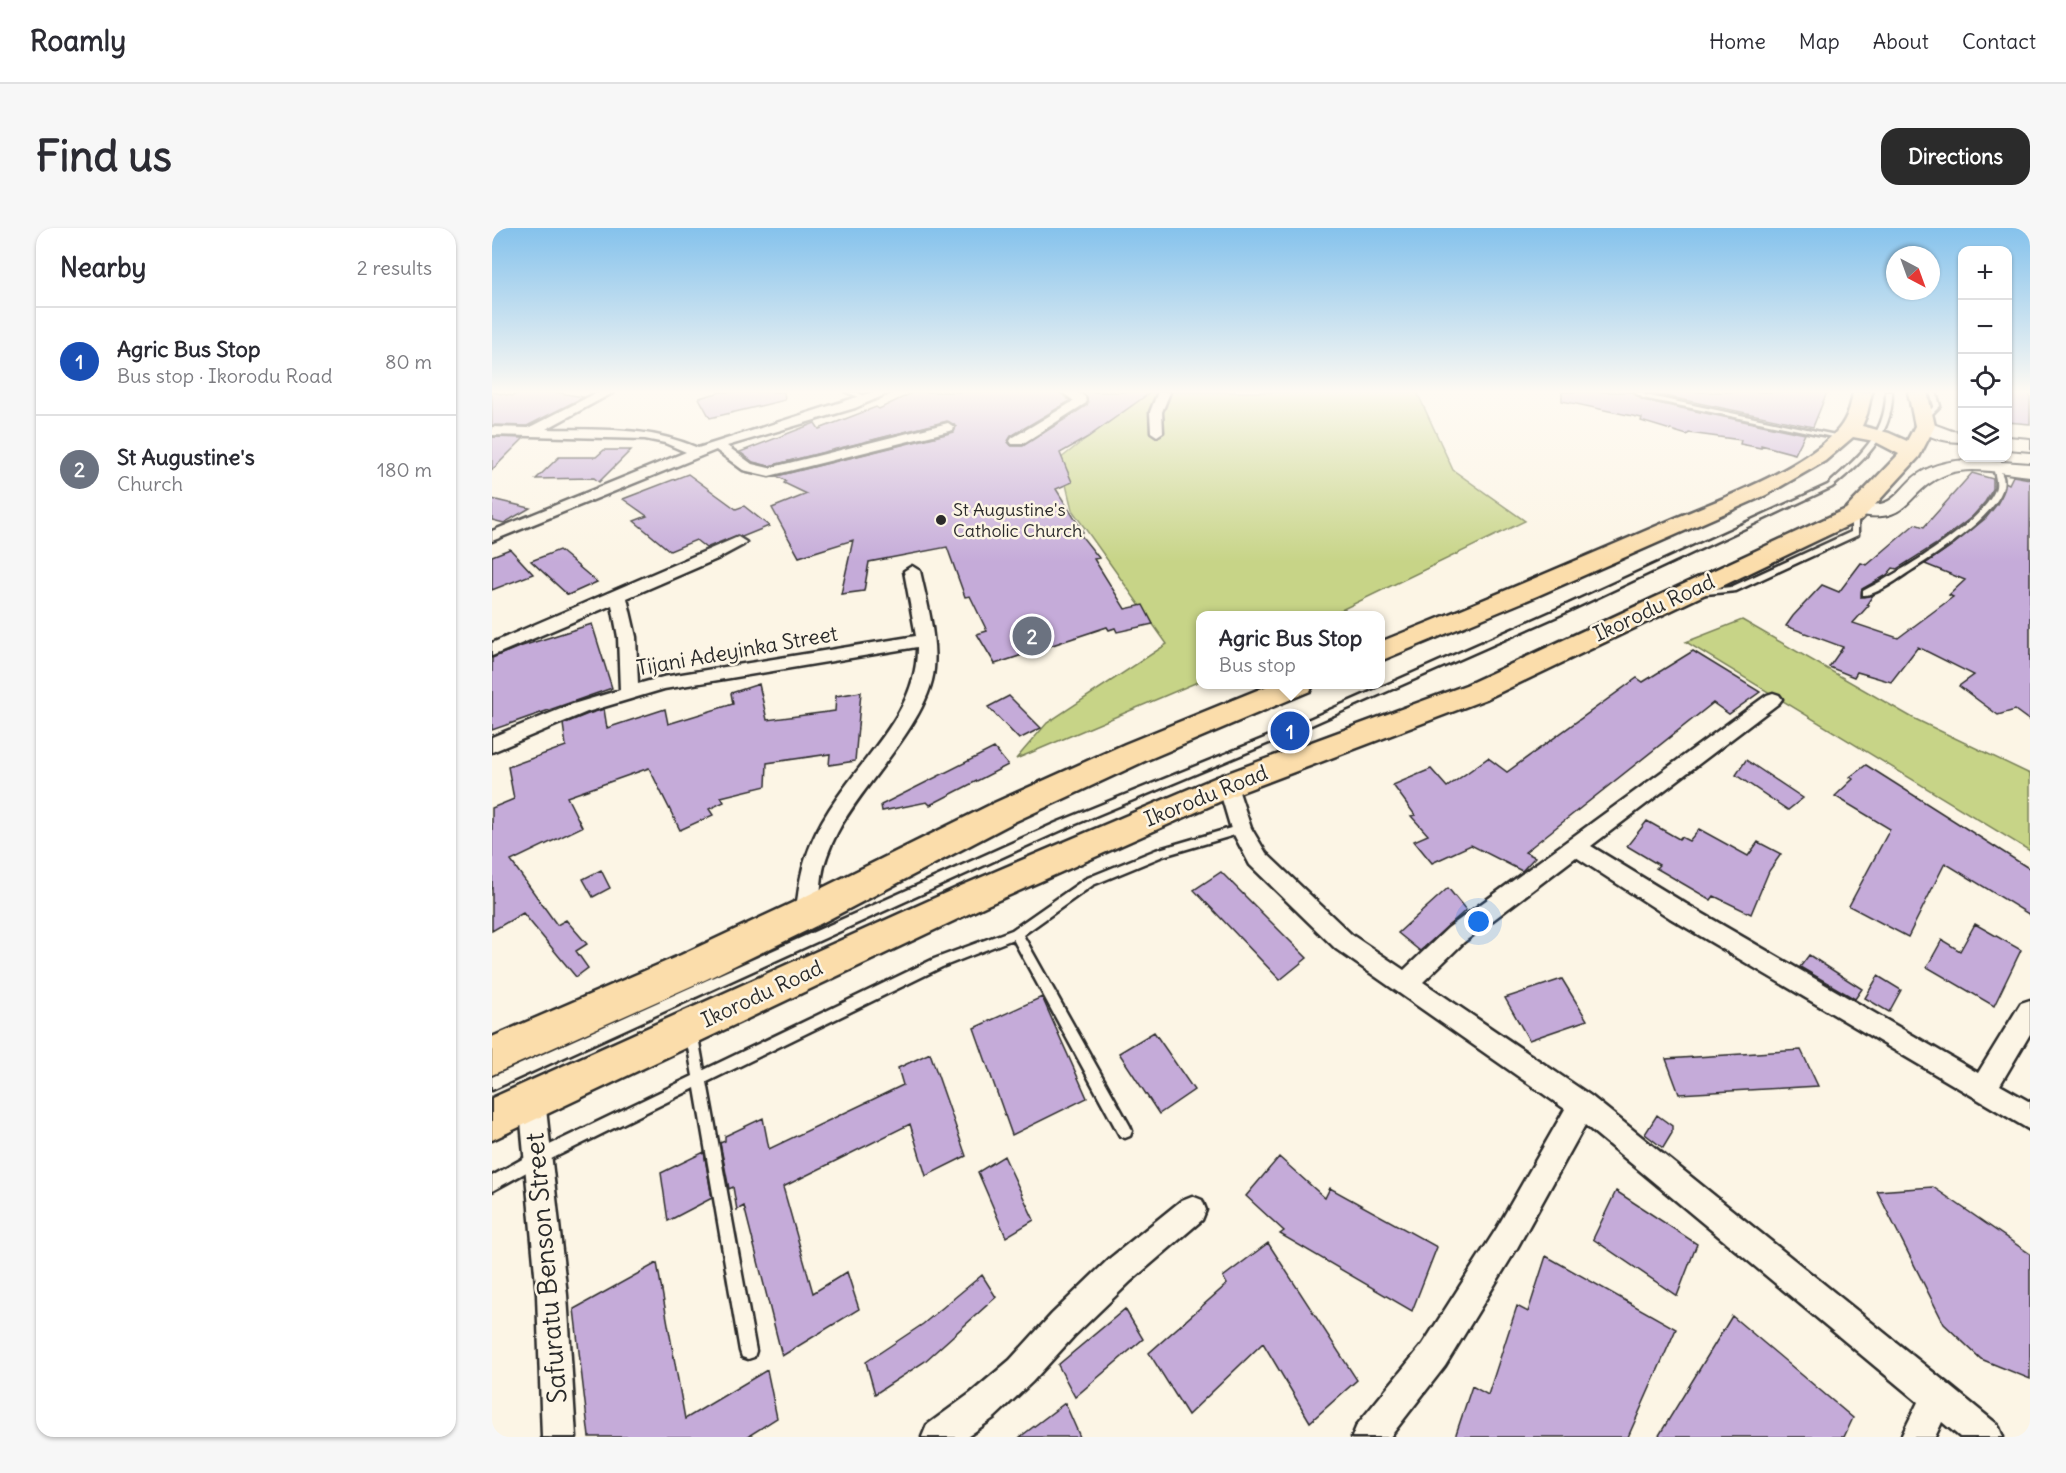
<!DOCTYPE html>
<meta charset="utf-8">
<style>
:root{--surface:#fff;--page:#f7f7f7;--text:#2b2b33;--muted:#7c7c81;--line:#e1e1e2;--accent:#2b2b2b}
body{margin:0;font-family:Delius,sans-serif;background:var(--page);color:var(--text)}
.controls{position:absolute;right:18px;top:18px;display:grid;overflow:hidden;border-radius:12px;box-shadow:0 2px 4px #0004}
.controls button{width:54px;height:54px;display:grid;place-items:center;padding:0;border:0;border-bottom:2px solid var(--line);background:var(--surface);color:var(--text);font:30px sans-serif}
.compass{position:absolute;left:1394px;top:18px;width:54px;height:54px;border-radius:50%;background:var(--surface);box-shadow:0 2px 4px #0004;rotate:139deg}
.you{position:absolute;left:987px;top:694px;width:21px;height:21px;margin:-15px;border:4px solid #fff;border-radius:50%;background:#1a73e8;box-shadow:0 0 0 9px #1a73e833}
.badge{display:grid;place-items:center;width:39px;height:39px;border-radius:50%;background:var(--accent);color:#fff;font-size:20px;font-weight:700}
.pin{position:absolute;translate:-50% -50%;border:3px solid #fff;box-shadow:0 2px 6px #0006}
.popup{position:absolute;left:704px;top:383px;width:189px;height:78px;box-sizing:border-box;display:grid;place-content:center;border-radius:12px;background:var(--surface);filter:drop-shadow(0 2px 4px #0005);font-size:20px;white-space:nowrap;color:var(--muted)}
.popup b{font-size:22px;color:var(--text)}
.popup::after{content:'';position:absolute;left:50%;top:100%;margin-left:-12px;border:12px solid transparent;border-top-color:var(--surface)}
.list{margin:0;padding:0;list-style:none}
h2{display:flex;justify-content:space-between;align-items:center;height:78px;margin:0;padding:0 24px;font-size:26px}
h2 small{font-size:20px;font-weight:400;color:var(--muted)}
.list li{display:grid;grid-template-columns:39px 1fr auto;gap:18px;align-items:center;box-sizing:border-box;height:108px;padding:0 24px;border-top:2px solid var(--line)}
.list b{display:block;font-size:22px;white-space:nowrap}
.list p{margin:0;font-size:20px;white-space:nowrap;color:var(--muted)}
.list em{font-size:20px;font-style:normal;color:var(--muted)}
.icon{flex:none;width:33px;height:33px;fill:none;stroke:currentColor;stroke-width:2;stroke-linecap:round;stroke-linejoin:round}
.map{position:relative;flex:none;width:1538px;height:1209px;overflow:hidden;border-radius:18px}
header{display:flex;align-items:center;gap:36px;box-sizing:border-box;height:84px;padding:0 30px;background:var(--surface);border-bottom:2px solid var(--line)}
header strong{font-size:28px}
nav{display:flex;gap:33px;margin-inline-start:auto;font-size:21px}
.intro{display:flex;align-items:center;justify-content:space-between;box-sizing:border-box;height:144px;padding:0 36px}
h1{margin:0;font-size:42px}
.button{padding:15px 27px;border-radius:18px;background:var(--accent);color:#fff;font-size:21px;font-weight:700}
main{display:flex;gap:36px;padding:0 36px}
aside{flex:1;background:var(--surface);border-radius:18px;box-shadow:0 2px 4px #0004}
.map>svg:first-child{display:block}
</style>
<header>
<strong>Roamly</strong>
<nav><a>Home</a><a>Map</a><a>About</a><a>Contact</a></nav>
</header>
<div class="intro"><h1>Find us</h1><a class="button">Directions</a></div>
<main>
<aside>
<h2>Nearby<small>2 results</small></h2>
<ul class="list">
<li><span class="badge" style="background:#1a4fb4">1</span><div><b>Agric Bus Stop</b><p>Bus stop · Ikorodu Road</p></div><em>80 m</em></li>
<li><span class="badge" style="background:#6b7280">2</span><div><b>St Augustine's</b><p>Church</p></div><em>180 m</em></li>
</ul>
</aside>
<div class="map">
<svg width="1538" height="1209" viewBox="0 0 1538 1209">
<rect width="100%" height="100%" fill="#fcf5e5"/>
<filter id="ink" filterUnits="userSpaceOnUse"><feTurbulence type="fractalNoise" baseFrequency=".0167" numOctaves="2"/><feDisplacementMap in="SourceGraphic" scale="12" xChannelSelector="R" yChannelSelector="G"/><feConvolveMatrix kernelMatrix="1 2 1 2 8 2 1 2 1" color-interpolation-filters="sRGB"/></filter>
<g filter="url(#ink)">
<!-- green -->
<path fill="#c7d487" stroke="#798059" stroke-width="1.5" d="M660 164H925L961 242 1033 293 839 387 708 388V453L524 531 555 495 675 416 580 282 568 231 642 172Z
M1250 392 1421 490 1538 546V623L1194 414Z"/>
<!-- building -->
<path fill="#c5abd9" stroke="#2b2b2b" stroke-width="1.5" d="M0 164 21 168 28 164H62L92 169 35 198 0 197Z
M229 164H292L293 172 218 190 207 170Z
M422 164H568L578 173 519 208 516 214 520 218H531L595 177V169L590 164H659L596 209 568 225 580 254 564 261 591 304 587 305 607 330 602 331 633 381 651 377 661 396 625 404 623 400 617 402 615 399 503 436 485 406 495 403 478 368 473 369 455 319 377 334 372 363 349 366 361 312 307 329 280 280 315 266 292 255 294 253 285 248 462 204 464 198 455 193 277 238 261 234 248 224 323 195 327 201 384 179 387 181Z
M1070 164H1140L1151 172 1313 206 1303 226 1269 217V220L1248 216 1249 212 1197 205 1195 207 1149 193 1150 190 1070 173Z
M1154 164H1335L1321 199Z
M1515 164H1538V196L1515 194Z
M0 209 32 210 0 242Z
M112 222H139L107 254 102 250 44 251 67 229H104Z
M1480 245 1501 251V261L1493 274 1480 289 1443 317 1405 341 1401 340 1395 347 1370 361 1369 369 1381 367 1375 376 1377 377 1361 395 1406 410 1461 369 1457 367 1473 352 1433 336 1462 316 1494 290 1505 276 1512 262 1513 254 1517 256 1521 248 1538 251V493L1523 482 1506 487 1467 458 1482 447 1426 419 1399 454 1365 444 1362 449 1337 439 1351 419 1294 398 1301 388 1330 357 1347 364 1369 335 1375 337 1423 296 1432 299Z
M196 246 244 281 252 278 277 298 250 309 245 307 214 320 204 312 178 323 142 293 155 288 131 271Z
M0 271 38 280 12 295 0 292Z
M18 321 41 346 0 362V328Z
M67 322 105 354 76 367 39 333Z
M100 396 120 460 0 502V430L27 419Z
M1201 423 1268 464 1237 486 1221 475 1033 624 1043 629 1030 643 979 617 940 635 922 613 936 607 919 588 923 587 901 557 939 541 955 559 996 530 1015 544 1145 450 1151 454Z
M267 456 275 492 343 483 344 468 369 464 363 533 337 537 338 526 275 535 274 558 229 569 232 574 217 581 221 587 188 602 157 540 75 569 90 599 19 633 65 697 74 692 95 716 84 723 96 740 84 749 31 685 0 703V580L22 571 16 539 74 518 71 496 96 486 112 481 115 500 173 481 176 496 241 476 239 465Z
M517 468 549 500 527 511 496 479Z
M502 520 516 537 438 577 435 574 390 583 389 577Z
M1254 532 1311 570 1296 582 1244 547Z
M1374 537 1538 641V687L1453 635 1416 709 1357 678 1398 601 1343 568 1361 551 1358 549Z
M1155 593 1187 611 1189 609 1197 613 1207 601 1256 628 1266 614 1289 626 1277 643 1259 686 1222 668 1219 672 1164 640 1167 637 1135 618Z
M109 642 118 660 101 669 91 651Z
M729 644 815 730 788 752 702 662Z
M956 660 974 682 928 723 906 705Z
M1483 696 1529 722 1502 778 1435 739 1450 712 1468 723Z
M1317 727 1370 761 1363 771 1308 739Z
M1386 748 1409 762 1397 784 1373 770Z
M1070 751 1095 792 1037 812 1013 770Z
M550 769 595 870 520 907 482 800Z
M662 804 702 862 667 886 627 825Z
M1309 822 1326 858 1187 866 1174 831Z
M438 825 474 928 434 948 418 896 291 959 321 1065 355 1044 367 1081 290 1128 252 978 245 982 241 959 237 961 228 915 233 913V908L271 890 277 921 411 857 406 840Z
M1165 887 1180 898V905L1171 920 1153 906Z
M212 924 220 970 176 993 169 945Z
M512 928 542 992 514 1009 486 944Z
M787 929 833 970 838 960 945 1019 920 1083 788 1006 792 1003 754 968Z
M1441 959 1538 1026V1151L1489 1131 1452 1096 1385 963Z
M1124 963 1205 1016 1185 1068 1101 1011Z
M776 1015 865 1152 818 1194 771 1115 696 1187 657 1125 735 1056 731 1049Z
M1054 1028 1184 1101 1136 1209H963L980 1158 996 1167 1025 1078 1036 1084Z
M165 1035 193 1191 275 1142 285 1190 255 1209H97L82 1081Z
M490 1047 504 1069 432 1134 383 1166 374 1134 431 1096Z
M633 1081 651 1111 583 1169 566 1137Z
M1240 1088 1361 1190 1352 1209H1166Z
M573 1175 588 1209H528Z"/>
<g fill="none" stroke-linecap="round" stroke-linejoin="round">
<!-- lane casing -->
<g stroke="#2b2b2b" stroke-width="5">
<path id="lane" d="M354 164H364L380 171 375 172Z
M1142 164H1150L1153 167 1353 209 1350 211 1151 170Z
M1394 164H1400C1401 208 1371 233 1340 259L1072 385 801 505 572 601 0 862V849L564 595 795 501 1066 381 1336 257C1365 230 1395 207 1394 164Z
M1438 164H1444L1448 178 1432 194 1429 192 1442 178Z
M1504 238C1508 241 1509 244 1511 249 1519 280 1443 327 1420 342 1409 349 1384 368 1371 367V363C1405 346 1489 297 1503 262 1506 255 1503 247 1501 240Z
M1359 284 1366 286V307L1244 363 1204 367 1200 365 1204 363 1239 359 1359 304Z
M749 597 753 598 754 601 753 604 671 628 601 657 531 707 638 898 640 903 638 908 633 910 628 908 521 711 450 739 215 854 264 1123 262 1129 256 1131 250 1129 248 1123 203 860 51 935 0 963V948L41 925 201 848 193 803 195 799 199 797 203 799 205 803 212 842 442 731 520 702 593 651 664 622Z"/>
</g>
<!-- street casing -->
<g stroke="#2b2b2b" stroke-width="5">
<path id="street" d="M106 164H122L54 201C107 202 156 198 206 220L381 164H399L363 180 235 218 260 236 277 240 456 195 462 199 461 202 277 248 251 242 224 222 0 313V303L194 224 173 215 153 211 0 207V199L36 200Z
M570 164H585L593 169 594 175 530 216H520L518 213 520 210 582 173Z
M666 164H678L670 184 671 204 665 208 659 204 658 184Z
M246 309 254 314 251 317 225 331 135 370 144 409 146 456 171 449 424 408 412 343 420 338 428 343C435 375 445 409 442 441 437 494 369 557 345 605 338 619 332 633 330 648 328 664 328 678 321 693L313 695 305 693C301 684 305 676 306 667 310 630 324 600 345 570 377 523 426 480 425 419L172 461 95 484 0 524V509L81 476 128 462 126 409 120 377 0 428V415Z
M1281 465 1287 467 1290 471 1287 475 1099 618 1194 676 1486 845 1529 775 1538 772V806L1508 857 1538 874V902L1178 690 1084 629 972 714 931 754 1099 868 1457 1157 1506 1197 1511 1209H1468L1450 1194 1443 1209H1409L1426 1174 1093 897 1025 1020 953 1138 898 1209H860L865 1197 931 1116 1005 1000 1073 881 844 721 758 637 739 601 726 557 729 552 736 550 743 552 759 600 774 625 860 707 912 742 956 700 1275 467Z
M40 859 49 863 53 872 75 1067 84 1209H50L45 1067 27 872 31 863Z
M700 968 710 972 714 982 710 992 639 1053 582 1108 540 1154 503 1189 475 1209H430L435 1197 479 1165 518 1132 560 1086 617 1031 690 972Z"/>
</g>
<!-- secondary casing -->
<g stroke="#2b2b2b" stroke-width="4">
<path id="secondary" d="M1433 193 1460 203 1470 204V214C1456 214 1433 210 1424 198L1427 194Z
M1516 209 1538 211V223L1516 221Z
M1482 232 1538 236V248C1513 246 1480 237 1455 246 1412 262 1420 300 1360 285L1357 281 1360 277C1371 274 1381 279 1392 275 1404 271 1411 259 1420 251 1437 236 1460 232 1482 232Z"/>
</g>
<!-- highway casing -->
<g stroke="#2b2b2b" stroke-width="5">
<path id="highway" d="M1361 164H1380L1375 186 1370 198 1397 205 1415 213 1423 198 1416 164H1435L1443 198 1427 229 1370 291 994 471 747 565 493 678 0 912V870L469 658 725 549 974 457 1354 281 1407 226 1382 213 1361 209 1333 233 1274 267 1045 368 888 433V414C984 376 1079 335 1174 294 1225 272 1304 245 1343 205 1354 194 1359 180 1361 164Z
M780 456H822L818 463 655 532 524 593 326 697 215 751 0 847V809L189 727 300 675 502 575 633 516Z"/>
</g>
<!-- lane -->
<use href="#lane" fill="#fcf5e5" fill-rule="evenodd"/>
<!-- street -->
<use href="#street" fill="#fcf5e5" fill-rule="evenodd"/>
<!-- secondary -->
<use href="#secondary" fill="#fcf5e5" fill-rule="evenodd"/>
<!-- highway -->
<use href="#highway" fill="#fbddab" fill-rule="evenodd"/>
</g>
</g>
<!-- sky -->
<linearGradient id="sky" x2="0" y2="1"><stop stop-color="#85c2ec"/><stop offset="0.49" stop-color="#fefaf3"/><stop offset="1" stop-color="#fefaf3" stop-opacity="0"/></linearGradient>
<rect width="1538" height="334" fill="url(#sky)"/>
<!-- markers -->
<circle fill="#2b2b2b" stroke="#fcf5e5" stroke-width="2" cx="449" cy="292" r="6"/>
<g text-anchor="middle" stroke-width="5" stroke-linejoin="round" paint-order="stroke">
<!-- far-poi labels -->
<g font-size="18" fill="#2b2b2b" stroke="#fcf5e5" text-anchor="start">
<text x="461" y="288">St Augustine's<tspan x="461" dy="21">Catholic Church</tspan></text>
</g>
<!-- street labels -->
<g font-size="21" fill="#2b2b2b" stroke="#fcf5e5">
<text transform="translate(1162 380) rotate(-25)" y="7">Ikorodu Road</text>
<text transform="translate(245 423) rotate(-10)" y="7">Tijani Adeyinka Street</text>
<text transform="translate(714 568) rotate(-22)" y="7">Ikorodu Road</text>
<text transform="translate(270 766) rotate(-25)" y="7">Ikorodu Road</text>
</g>
<!-- near-street labels -->
<g font-size="26" fill="#2b2b2b" stroke="#fcf5e5">
<text transform="translate(54 1040) rotate(-95)" y="9">Safuratu Benson Street</text>
</g>
</g>
</svg>
<div class="controls">
<button>+</button>
<button>−</button>
<button><svg class="icon" aria-label="locate" viewBox="0 0 24 24"><circle cx="12" cy="12" r="6"/><path d="M12 2v4M12 18v4M2 12h4M18 12h4"/></svg></button>
<button><svg class="icon" aria-label="layers" viewBox="0 0 24 24"><path d="M12 4l9 5-9 5-9-5zM3 14l9 5 9-5"/></svg></button>
</div>
<svg class="compass" viewBox="-18 -18 36 36"><path d="M0-13l5 13h-10z" fill="#e53935"/><path d="M0 13l5-13h-10z" fill="#7c7c81"/></svg>
<div class="you"></div>
<div class="pin badge" style="left:798px;top:503px;background:#1a4fb4">1</div>
<div class="popup"><b>Agric Bus Stop</b>Bus stop</div>
<div class="pin badge" style="left:540px;top:408px;background:#6b7280">2</div>
</div>
</main>
